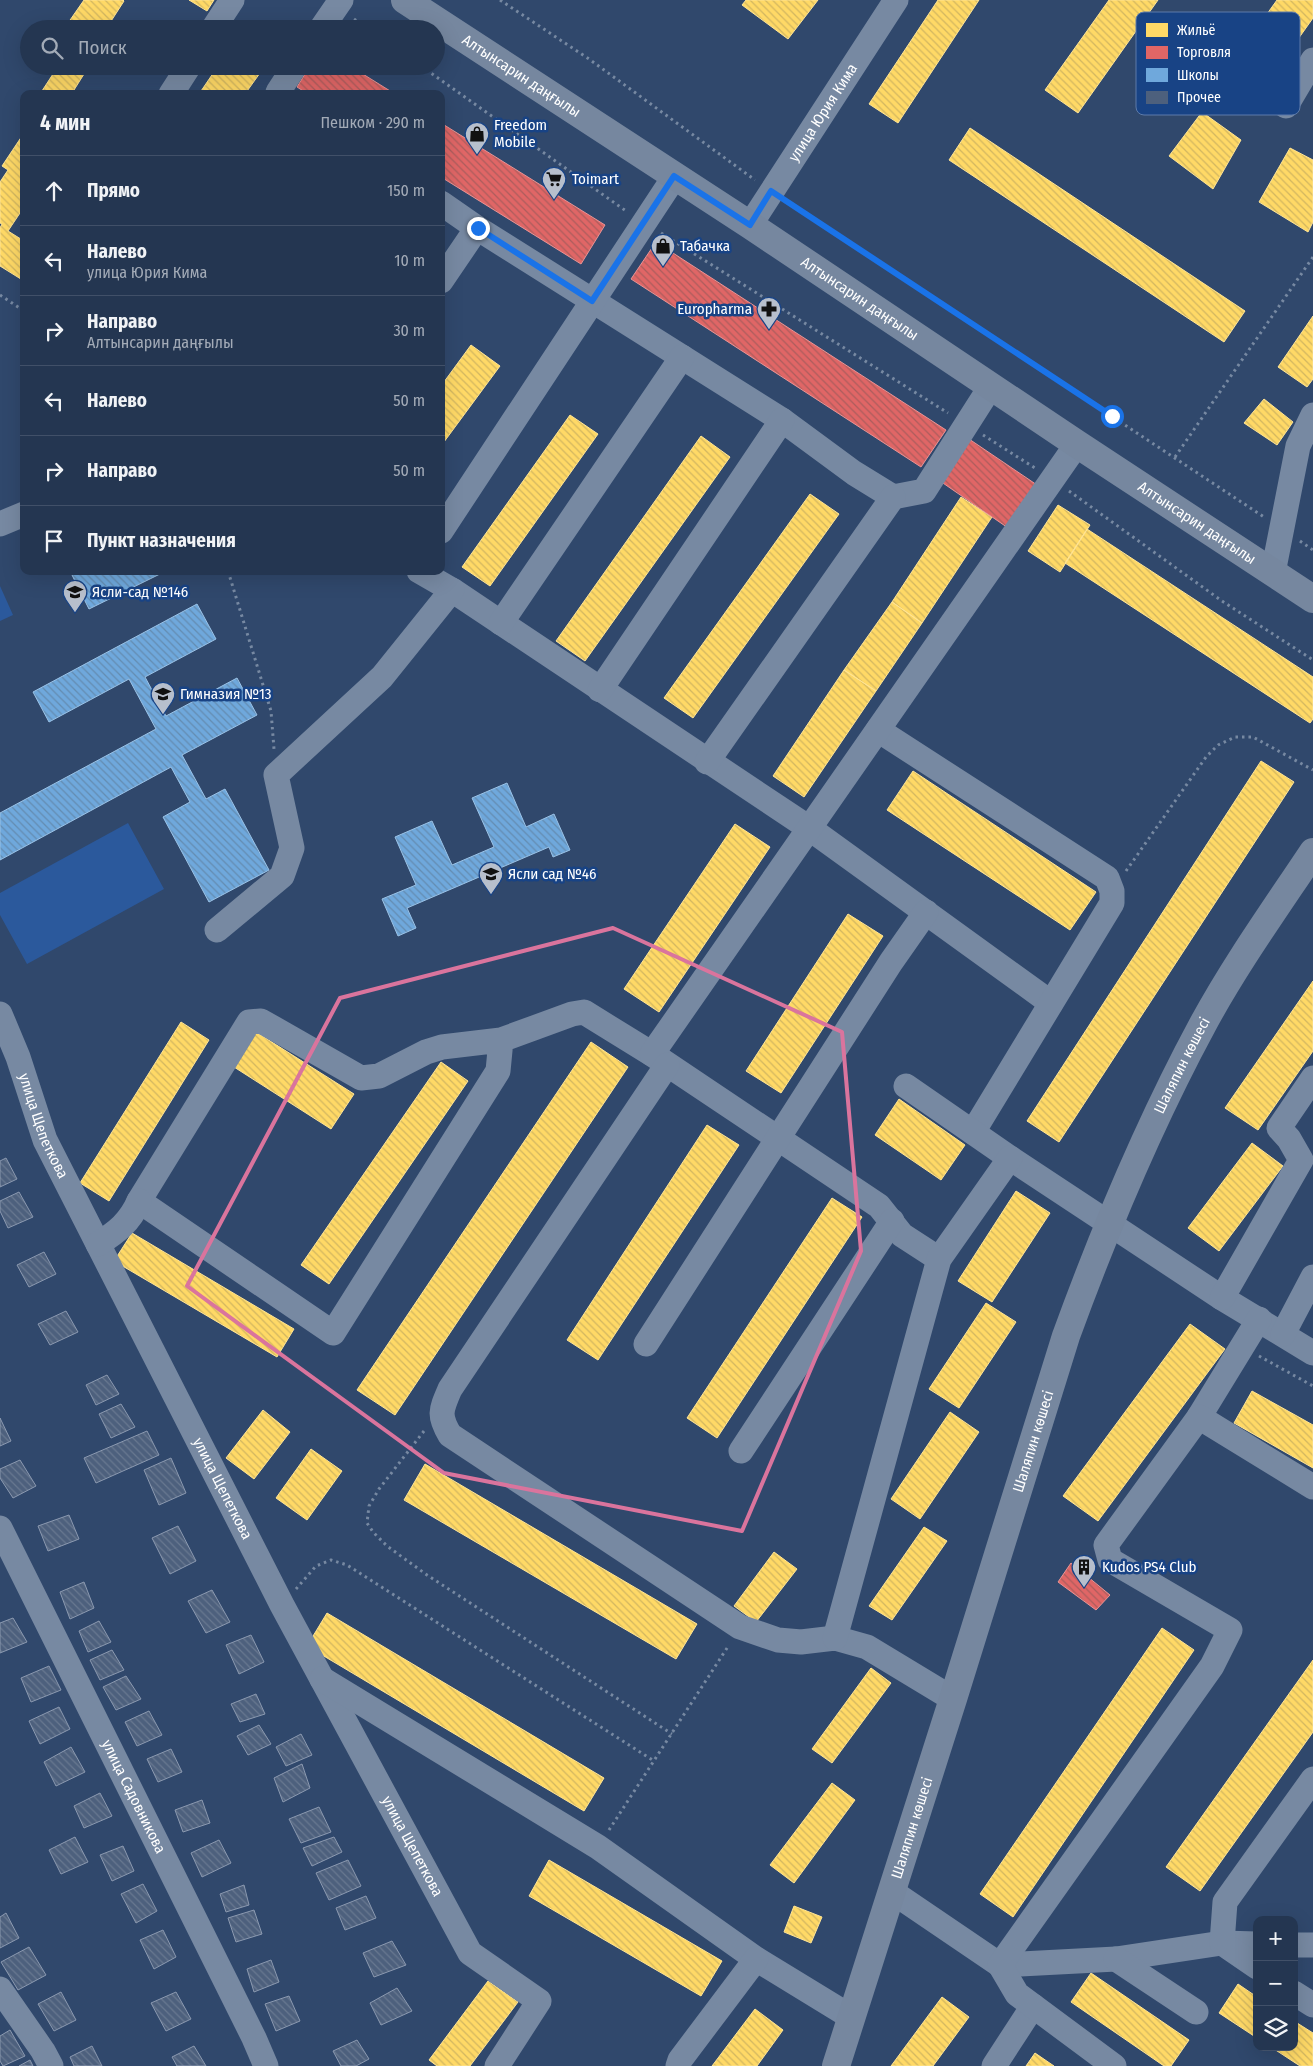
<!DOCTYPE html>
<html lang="ru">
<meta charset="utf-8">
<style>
:root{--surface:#243651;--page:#2c3e58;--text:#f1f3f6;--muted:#a3abb7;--line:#415068}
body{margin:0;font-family:"Fira Sans Condensed",sans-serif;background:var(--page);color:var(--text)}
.controls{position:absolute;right:15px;bottom:15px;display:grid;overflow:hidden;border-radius:10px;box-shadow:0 5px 20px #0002}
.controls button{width:45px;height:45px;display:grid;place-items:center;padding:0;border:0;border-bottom:1px solid var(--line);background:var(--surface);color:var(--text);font:25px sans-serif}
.stop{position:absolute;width:15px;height:15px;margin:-11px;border:4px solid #1a73e8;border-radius:50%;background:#fff}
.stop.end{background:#1a73e8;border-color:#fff;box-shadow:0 1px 5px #0008}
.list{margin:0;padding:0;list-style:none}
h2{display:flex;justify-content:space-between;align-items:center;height:65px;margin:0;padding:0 20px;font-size:21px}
h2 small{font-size:16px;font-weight:400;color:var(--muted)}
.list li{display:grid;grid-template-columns:32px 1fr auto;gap:15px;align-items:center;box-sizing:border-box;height:70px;padding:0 20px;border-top:1px solid var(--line)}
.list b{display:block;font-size:19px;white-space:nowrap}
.list p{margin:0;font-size:16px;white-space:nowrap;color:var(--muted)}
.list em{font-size:16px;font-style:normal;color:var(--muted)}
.icon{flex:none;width:28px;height:28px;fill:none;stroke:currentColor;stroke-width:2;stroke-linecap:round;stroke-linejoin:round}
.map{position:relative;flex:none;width:1313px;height:2066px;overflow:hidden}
.search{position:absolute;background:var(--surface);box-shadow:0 5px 20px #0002;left:20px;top:20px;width:425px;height:55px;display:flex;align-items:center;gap:12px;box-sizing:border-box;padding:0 18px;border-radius:28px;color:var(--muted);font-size:19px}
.panel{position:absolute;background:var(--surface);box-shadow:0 5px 20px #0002;left:20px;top:90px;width:425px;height:485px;border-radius:10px}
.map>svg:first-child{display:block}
</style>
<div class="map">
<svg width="1313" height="2066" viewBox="0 0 1313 2066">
<defs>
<pattern id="homes-back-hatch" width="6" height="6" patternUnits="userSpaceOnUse" patternTransform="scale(1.25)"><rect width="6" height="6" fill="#ffd966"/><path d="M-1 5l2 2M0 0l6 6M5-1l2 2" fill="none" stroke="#d2b660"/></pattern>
<pattern id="shops-back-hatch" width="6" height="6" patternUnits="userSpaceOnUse" patternTransform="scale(1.25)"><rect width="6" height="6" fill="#e06666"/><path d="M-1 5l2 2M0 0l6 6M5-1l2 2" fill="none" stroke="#ac5d5d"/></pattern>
<pattern id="schools-back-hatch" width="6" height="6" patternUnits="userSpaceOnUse" patternTransform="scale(1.25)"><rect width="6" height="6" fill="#6fa8dc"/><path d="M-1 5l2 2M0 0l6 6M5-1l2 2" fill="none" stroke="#648cb1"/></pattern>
<pattern id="building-back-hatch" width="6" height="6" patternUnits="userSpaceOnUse" patternTransform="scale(1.25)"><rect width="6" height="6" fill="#4d607d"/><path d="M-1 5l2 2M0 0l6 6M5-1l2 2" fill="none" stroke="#687890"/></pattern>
</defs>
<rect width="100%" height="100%" fill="#30486c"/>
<!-- grass -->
<path fill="#2b599c" d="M0 586 13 615 0 621Z
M128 823 164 889 27 964 0 915V893Z"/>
<!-- homes -->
<path fill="url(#homes-back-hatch)" stroke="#ffe494" d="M84 0H123L124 1 106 29H73L74 27 68 23Z
M189 0H214L207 11Z
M746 0H818L788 39 742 5Z
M938 0H979L898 123 869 104Z
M1109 0H1158L1078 113 1045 90Z
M1277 0H1313V18L1262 90 1229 67Z
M48 66H89L74 90 79 94H40L53 74 46 69Z
M218 66H265L245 94H199Z
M1202 112 1241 140 1213 189 1169 156Z
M970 128 1245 311 1224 342 949 160Z
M24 133V207L8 231 24 241V281L0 266V228L2 224 0 223V182L8 170 2 166Z
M1290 148 1313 160V222L1308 232 1259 202Z
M1313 316V379L1307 387 1278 367Z
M471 345 500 366 441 446V386Z
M1264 399 1293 422 1277 445 1244 423Z
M570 415 598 434 490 586 462 567Z
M701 436 730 457 585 661 556 641Z
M810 494 839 514 693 718 664 698Z
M961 497 992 517 922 623 892 602Z
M1058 505 1090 525 1060 572 1028 551Z
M1087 529 1313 677V719L1310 723 1065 563Z
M892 602 922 623 876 691 844 670Z
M844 670 876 691 804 797 773 776Z
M1261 761 1294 782 1059 1142 1027 1121Z
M913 771 1096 892 1070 930 887 810Z
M735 824 770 847 659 1012 624 989Z
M848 914 883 936 781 1093 746 1071Z
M1313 981V1051L1258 1130 1225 1108Z
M181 1022 209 1040 109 1201 80 1183Z
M256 1032 354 1094 331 1129 234 1067Z
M591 1042 628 1067 395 1415 357 1390Z
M441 1062 468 1081 329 1284 301 1265Z
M899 1099 965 1145 941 1180 875 1135Z
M707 1125 739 1145 598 1360 567 1340Z
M1252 1143 1283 1166 1219 1251 1188 1228Z
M1016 1191 1050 1213 992 1302 958 1281Z
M832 1198 862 1217 717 1438 687 1418Z
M132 1233 294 1329 277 1357 114 1261Z
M986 1303 1016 1322 959 1408 929 1389Z
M1190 1324 1225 1349 1098 1521 1063 1496Z
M1252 1391 1313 1425V1468L1234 1423Z
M263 1410 290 1432 254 1479 226 1458Z
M950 1412 979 1432 920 1519 891 1499Z
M311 1449 342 1471 307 1520 276 1498Z
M425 1464 697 1624 676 1659 404 1500Z
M924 1527 947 1541 892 1620 869 1606Z
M774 1552 797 1569 756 1622 734 1606Z
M327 1613 604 1778 584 1811 307 1646Z
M1162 1628 1194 1650 1013 1917 980 1894Z
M1313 1660V1732L1200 1891 1166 1867Z
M871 1668 891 1683 832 1763 812 1749Z
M832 1783 855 1800 794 1883 770 1865Z
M549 1860 722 1961 701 1996 529 1896Z
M794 1906 822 1917 811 1943 784 1932Z
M1091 1973 1189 2040 1171 2066H1164L1071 2002Z
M488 1981 518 2002 470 2066H437L429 2060Z
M1238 1984 1257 1997V2038L1219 2013Z
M942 1997 969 2017 933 2066H891Z
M755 2009 783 2030 757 2066H712Z
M1294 2021 1313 2033V2066H1300L1271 2047H1294Z
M1035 2053 1054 2066H1026Z"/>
<!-- shops -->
<path fill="url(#shops-back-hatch)" stroke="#e99494" d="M310 66H350L395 94H308L297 87Z
M441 123 605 225 581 264 441 177Z
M656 242 946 430 921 467 631 279Z
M969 439 1040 487 1011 530 940 481Z
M1071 1563 1110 1595 1096 1610 1058 1582Z"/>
<!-- schools -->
<path fill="url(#schools-back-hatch)" stroke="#9ac2e6" d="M70 571H166L89 609Z
M197 604 216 639 145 677 166 716 237 678 257 715 182 755 206 799 225 789 269 870 209 902 163 817 190 802 171 767 0 860V813L156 729 129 679 49 722 33 692Z
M507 783 526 827 554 814 570 850 553 857 549 847 407 908 416 928 398 936 382 899 416 885 395 837 432 821 452 865 494 847 472 798Z"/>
<!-- building -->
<path fill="url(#building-back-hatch)" stroke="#8b99b0" d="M6 1158 17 1179 0 1187V1161Z
M19 1192 33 1217 8 1228 0 1211V1201Z
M44 1252 56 1274 29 1287 17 1265Z
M66 1311 78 1332 50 1345 38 1324Z
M107 1375 119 1394 96 1405 86 1385Z
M121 1404 135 1427 111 1438 99 1414Z
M0 1418 11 1441 0 1446Z
M147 1431 159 1455 96 1483 84 1458Z
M171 1458 186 1493 159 1505 144 1470Z
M20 1460 36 1486 13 1498 0 1478V1469Z
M69 1515 79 1539 48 1551 38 1526Z
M178 1526 196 1561 170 1574 152 1538Z
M84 1582 94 1608 70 1619 60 1592Z
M212 1590 230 1622 206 1633 188 1601Z
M13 1618 27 1642 0 1653V1623Z
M99 1621 111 1642 88 1652 79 1631Z
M251 1635 264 1662 239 1674 226 1645Z
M112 1650 124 1670 100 1680 90 1660Z
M49 1666 61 1690 31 1702 21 1678Z
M126 1676 141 1699 116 1710 103 1687Z
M256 1694 265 1714 240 1722 231 1704Z
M59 1707 70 1729 40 1744 29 1721Z
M149 1711 162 1735 137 1746 125 1722Z
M259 1725 271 1744 248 1755 237 1736Z
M301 1734 312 1755 286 1766 276 1747Z
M71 1747 85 1772 56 1786 44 1762Z
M171 1749 182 1772 158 1782 147 1759Z
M302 1764 310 1788 283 1802 274 1778Z
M100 1793 112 1816 84 1828 74 1806Z
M202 1800 210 1823 183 1832 175 1810Z
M319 1807 331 1832 301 1843 289 1819Z
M75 1837 88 1862 61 1874 49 1850Z
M334 1837 342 1852 312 1866 303 1848Z
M219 1840 231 1863 202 1877 191 1853Z
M123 1846 134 1871 112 1881 100 1855Z
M348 1860 361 1886 329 1900 316 1873Z
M143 1884 157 1911 136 1923 121 1894Z
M244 1885 249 1905 226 1912 220 1894Z
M366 1896 376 1918 345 1930 336 1908Z
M254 1910 262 1934 236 1942 228 1918Z
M6 1913 19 1938 0 1948V1917Z
M163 1930 176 1957 154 1969 140 1940Z
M392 1941 406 1965 374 1977 363 1953Z
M29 1947 46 1975 18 1990 1 1962Z
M271 1960 279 1982 254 1992 247 1969Z
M397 1988 412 2011 381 2025 370 2003Z
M61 1992 76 2020 54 2031 38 2004Z
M176 1992 191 2019 166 2031 151 2003Z
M289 1996 300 2021 276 2031 265 2004Z
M10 2030 25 2056 3 2066 0 2061V2036Z
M357 2040 369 2059 356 2066H341L333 2051Z
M92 2046 102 2066H74L70 2057Z
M194 2046 206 2066H177L172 2057Z
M30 2060 33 2066H19Z"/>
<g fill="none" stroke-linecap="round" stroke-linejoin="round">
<!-- path -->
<path stroke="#7789a2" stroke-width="3" stroke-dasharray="2.5 4" stroke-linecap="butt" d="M500 0 589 59 755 180
M354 19 368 29
M421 66 626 211
M789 203 1264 517
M661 233 948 413
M0 295 24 311
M983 435 1035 468
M1175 457 1313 257
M1069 491 1222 601 1313 660
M1300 541 1313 550
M228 571 271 711 274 749
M1126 871 1206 757 1218 745 1235 737H1253L1313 770
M1259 1356 1313 1386
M424 1431 379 1489 369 1506 367 1523 373 1532 387 1546 427 1575 672 1734
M296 1589 316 1566 331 1560 347 1565 654 1761
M609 1830 729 1645"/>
<!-- minor -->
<g stroke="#7789a2" stroke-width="25">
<path d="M213 29 232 0"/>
<path d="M321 29 341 0"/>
<path d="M171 94 189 66"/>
<path d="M280 94 278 92 295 66"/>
<path d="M1286 106 1313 60"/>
<path d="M441 203 477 228 782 420 854 473 893 497 924 491 991 386"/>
<path id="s1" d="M750 225 896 0"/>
<path d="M441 281 477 228"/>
<path d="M0 524 24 514"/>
<path d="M441 531 675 176"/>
<path d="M419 571 452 590 809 828 1051 1003"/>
<path d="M1273 573 1298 446 1313 415"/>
<path d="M501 623 682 357"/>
<path d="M600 690 782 420"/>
<path d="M878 730 1107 878 1112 891V903L973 1132"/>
<path d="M707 762 893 497"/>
<path d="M217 930 282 876 292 848 276 775 382 677 452 590"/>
<path id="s2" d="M0 1014 18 1057 45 1140 282 1605 470 1953 539 2001 497 2066"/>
<path d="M501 1040 498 1071 333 1333 139 1201 249 1022 261 1021 361 1078 379 1076 426 1052 442 1047 501 1040 572 1014 584 1012 652 1054 879 1206 902 1235 939 1259"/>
<path d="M652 1054 1077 444"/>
<path d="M667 1065 450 1389C441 1410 438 1415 450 1435L740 1627 778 1640 801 1642 835 1638 867 1647 953 1699"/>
<path d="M906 1086 1010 1158 1222 1298 1313 1353"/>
<path d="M98 1244C117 1232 130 1222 139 1201"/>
<path d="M1222 1298 1301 1160 1289 1139 1279 1128 1313 1078"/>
<path d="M1283 1334 1313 1277"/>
<path d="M646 1344 891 962 926 912"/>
<path d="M1199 1417 1259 1319"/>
<path d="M741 1451 892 1221"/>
<path id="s3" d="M0 1528 254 2038 266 2066"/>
<path d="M835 1638 939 1259 1010 1158"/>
<path d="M322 1679 598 1847 756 1959 851 2017"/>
<path d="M891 1891 1000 1965 1116 1959 1222 1943 1257 1944"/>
<path d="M1294 1945H1313"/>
<path d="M1116 1959 1196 2012"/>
<path d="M1257 1967 1222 1943 1225 1902 1313 1779"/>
<path d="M0 1989 43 2051 51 2066"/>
<path d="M1294 1993 1313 2005"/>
<path d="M678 2066 680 2060 756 1959"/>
<path d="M994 2066 1033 2006"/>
<path d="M1114 2066 1017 1994 1000 1965 1212 1666 1230 1630 1110 1560 1106 1545 1199 1417 1313 1487"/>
</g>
<!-- major -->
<g stroke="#76879f" stroke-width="28">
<path id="s4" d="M405 0 750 225 1077 444 1313 599"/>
<path id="s5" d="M836 2066 953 1699 1066 1336C1105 1229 1149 1124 1203 1024 1235 965 1275 909 1313 852"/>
</g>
</g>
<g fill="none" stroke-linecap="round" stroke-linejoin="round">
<!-- route -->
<path stroke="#1a73e8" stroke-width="6" d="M478 228 592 301 674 176 750 225 771 191 1112 416"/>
</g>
<!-- marked area -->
<path fill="none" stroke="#da749d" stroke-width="4" stroke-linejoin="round" d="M613 928 842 1032 861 1251 742 1531 444 1473 187 1286 340 998Z"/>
<!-- icons -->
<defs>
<g id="shop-pin" transform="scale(1.25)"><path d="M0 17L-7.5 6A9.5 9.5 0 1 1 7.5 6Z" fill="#b7bfcc" stroke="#184385"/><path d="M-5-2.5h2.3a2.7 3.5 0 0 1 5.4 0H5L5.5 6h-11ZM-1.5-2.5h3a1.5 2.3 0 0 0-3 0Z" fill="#111"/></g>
<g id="supermarket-pin" transform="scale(1.25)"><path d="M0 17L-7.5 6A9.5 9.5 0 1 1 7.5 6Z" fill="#b7bfcc" stroke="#184385"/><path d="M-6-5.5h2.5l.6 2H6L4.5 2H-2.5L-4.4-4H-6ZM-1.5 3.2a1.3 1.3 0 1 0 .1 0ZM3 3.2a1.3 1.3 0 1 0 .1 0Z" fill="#111"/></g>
<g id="pharmacy-pin" transform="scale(1.25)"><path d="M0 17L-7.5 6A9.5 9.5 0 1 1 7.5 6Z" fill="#b7bfcc" stroke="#184385"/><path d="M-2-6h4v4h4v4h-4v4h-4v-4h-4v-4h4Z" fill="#111"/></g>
<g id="school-pin" transform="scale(1.25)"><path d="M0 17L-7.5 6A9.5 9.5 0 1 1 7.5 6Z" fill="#b7bfcc" stroke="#184385"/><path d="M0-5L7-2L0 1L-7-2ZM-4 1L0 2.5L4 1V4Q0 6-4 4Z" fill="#111"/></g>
<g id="building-pin" transform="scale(1.25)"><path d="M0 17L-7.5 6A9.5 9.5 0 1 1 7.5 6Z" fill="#b7bfcc" stroke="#184385"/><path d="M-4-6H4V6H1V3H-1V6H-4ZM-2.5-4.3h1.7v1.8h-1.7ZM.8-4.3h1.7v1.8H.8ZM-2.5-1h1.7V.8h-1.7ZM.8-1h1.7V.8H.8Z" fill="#111"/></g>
</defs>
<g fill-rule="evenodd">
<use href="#shop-pin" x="477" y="134"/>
<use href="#supermarket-pin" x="554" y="179"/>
<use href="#shop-pin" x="663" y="246"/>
<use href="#pharmacy-pin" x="769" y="309"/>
<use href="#school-pin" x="75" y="592"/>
<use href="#school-pin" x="163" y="694"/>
<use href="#school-pin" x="491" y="874"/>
<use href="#building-pin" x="1084" y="1567"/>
</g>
<g text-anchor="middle" stroke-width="5" stroke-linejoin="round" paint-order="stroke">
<!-- street labels -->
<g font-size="15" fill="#fff" stroke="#184385">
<text dy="5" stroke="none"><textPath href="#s4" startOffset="139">Алтынсарин даңғылы</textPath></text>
<text dy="5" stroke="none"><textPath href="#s1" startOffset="134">улица Юрия Кима</textPath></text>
<text dy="5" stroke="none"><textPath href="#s4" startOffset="544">Алтынсарин даңғылы</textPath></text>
<text dy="5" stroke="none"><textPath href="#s4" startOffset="949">Алтынсарин даңғылы</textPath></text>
<text dy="5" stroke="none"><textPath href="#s5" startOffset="1060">Шаляпин көшесі</textPath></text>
<text dy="5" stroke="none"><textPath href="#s2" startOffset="120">улица Щепеткова</textPath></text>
<text dy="5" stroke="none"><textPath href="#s5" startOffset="655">Шаляпин көшесі</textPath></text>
<text dy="5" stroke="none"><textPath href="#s2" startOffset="525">улица Щепеткова</textPath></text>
<text dy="5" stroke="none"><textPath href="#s3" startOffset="300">улица Садовникова</textPath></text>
<text dy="5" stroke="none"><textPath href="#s5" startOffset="250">Шаляпин көшесі</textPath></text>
<text dy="5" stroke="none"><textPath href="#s2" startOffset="930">улица Щепеткова</textPath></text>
</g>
<!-- poi labels -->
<g font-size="15" fill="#fff" stroke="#184385" text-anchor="start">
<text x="494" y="130">Freedom<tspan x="494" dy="17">Mobile</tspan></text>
<text x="572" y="184">Toimart</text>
<text x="680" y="251">Табачка</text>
<text x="752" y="314" text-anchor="end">Europharma</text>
<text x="92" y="597">Ясли-сад №146</text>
<text x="180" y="699">Гимназия №13</text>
<text x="508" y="879">Ясли сад №46</text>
<text x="1102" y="1572">Kudos PS4 Club</text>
</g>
</g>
<!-- legend -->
<rect x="1136" y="12" width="164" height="103" rx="8" fill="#184385" stroke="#5d7baa" stroke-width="1"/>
<rect x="1146" y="23" width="22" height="14" fill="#ffd966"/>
<rect x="1146" y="46" width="22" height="13" fill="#e06666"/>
<rect x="1146" y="68" width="22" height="14" fill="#6fa8dc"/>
<rect x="1146" y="91" width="22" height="13" fill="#4d607d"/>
<g font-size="14" fill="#fff">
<text x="1177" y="35">Жильё</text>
<text x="1177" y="57">Торговля</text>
<text x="1177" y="80">Школы</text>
<text x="1177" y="102">Прочее</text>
</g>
</svg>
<div class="controls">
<button>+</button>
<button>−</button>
<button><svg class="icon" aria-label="layers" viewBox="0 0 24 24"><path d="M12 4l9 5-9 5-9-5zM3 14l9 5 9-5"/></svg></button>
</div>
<div class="stop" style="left:1112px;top:416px"></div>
<div class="stop end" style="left:478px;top:228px"></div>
<div class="search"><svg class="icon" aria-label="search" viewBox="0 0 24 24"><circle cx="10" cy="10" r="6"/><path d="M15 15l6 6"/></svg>Поиск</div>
<section class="panel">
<h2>4 мин<small>Пешком · 290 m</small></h2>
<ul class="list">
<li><svg class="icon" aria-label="ahead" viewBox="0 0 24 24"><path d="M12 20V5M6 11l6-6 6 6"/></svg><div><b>Прямо</b></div><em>150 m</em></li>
<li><svg class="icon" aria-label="left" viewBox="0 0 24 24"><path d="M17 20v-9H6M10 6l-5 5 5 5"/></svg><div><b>Налево</b><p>улица Юрия Кима</p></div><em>10 m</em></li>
<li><svg class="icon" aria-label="right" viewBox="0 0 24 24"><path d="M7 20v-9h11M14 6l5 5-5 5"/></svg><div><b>Направо</b><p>Алтынсарин даңғылы</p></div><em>30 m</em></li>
<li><svg class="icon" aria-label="left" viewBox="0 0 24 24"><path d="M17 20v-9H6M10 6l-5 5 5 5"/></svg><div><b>Налево</b></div><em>50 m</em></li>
<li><svg class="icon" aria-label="right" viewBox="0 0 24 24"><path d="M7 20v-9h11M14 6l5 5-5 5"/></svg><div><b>Направо</b></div><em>50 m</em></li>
<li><svg class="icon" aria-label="arrive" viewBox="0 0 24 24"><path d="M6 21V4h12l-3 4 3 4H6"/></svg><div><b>Пункт назначения</b></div></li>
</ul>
</section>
</div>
